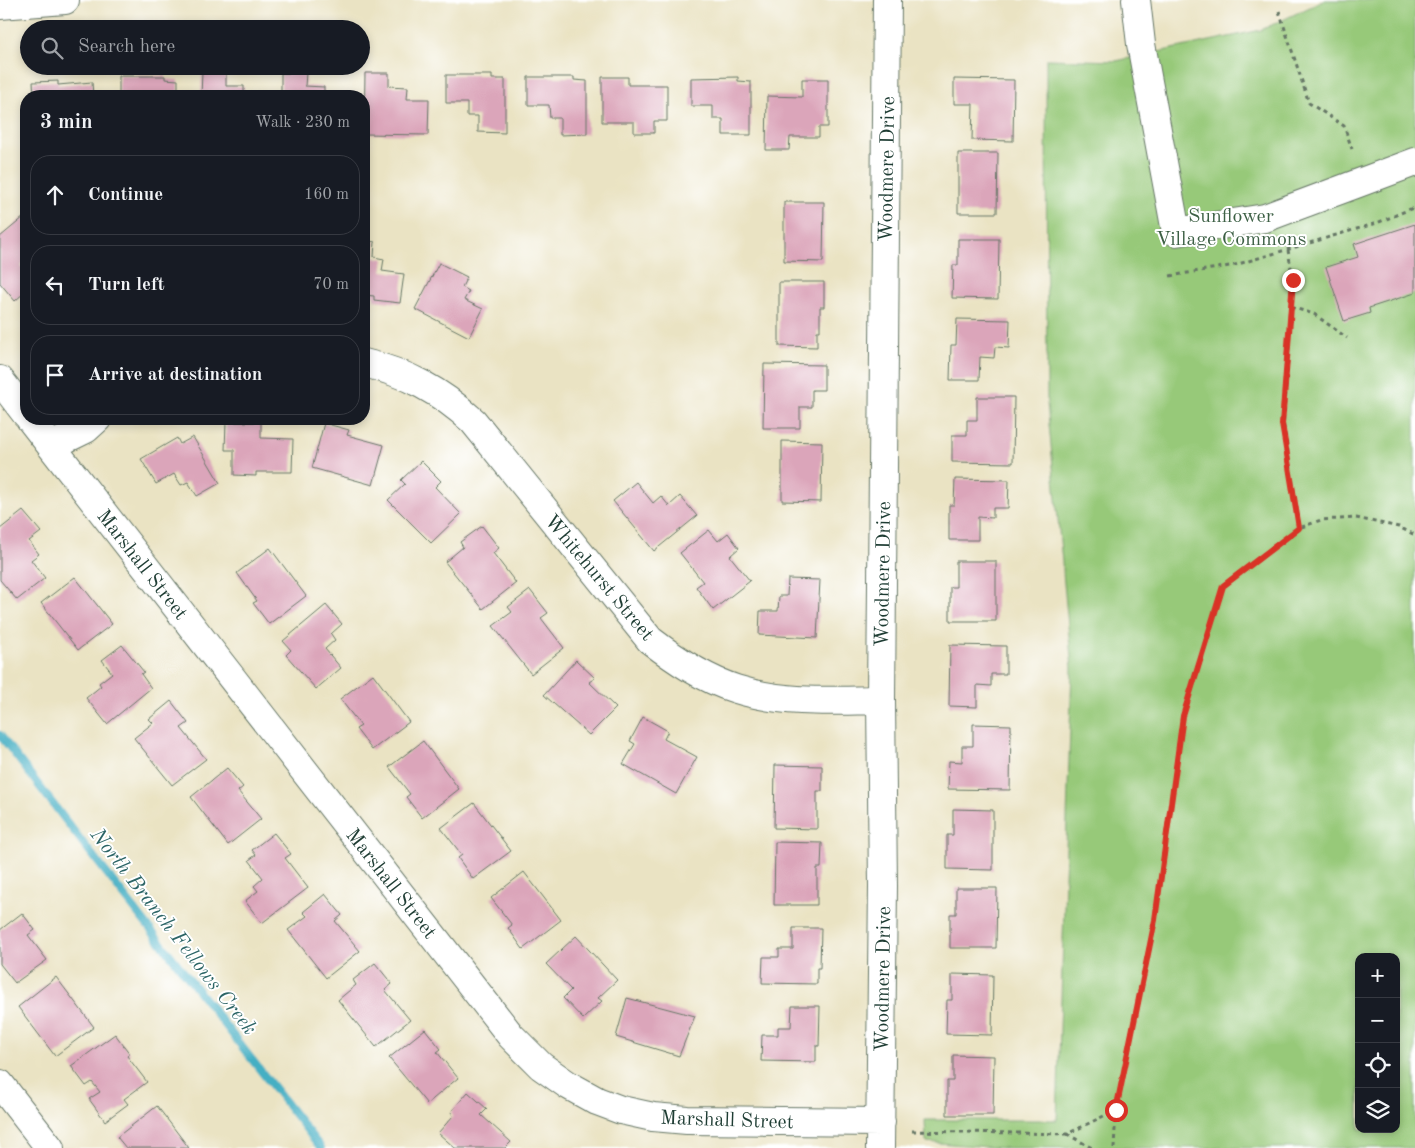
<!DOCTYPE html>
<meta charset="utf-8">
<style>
:root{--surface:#171b24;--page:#242831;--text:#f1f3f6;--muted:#9ea1a6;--line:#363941}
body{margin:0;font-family:"Old Standard TT",serif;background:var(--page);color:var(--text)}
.controls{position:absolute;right:15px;bottom:15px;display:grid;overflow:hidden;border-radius:10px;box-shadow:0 2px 8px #0003}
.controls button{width:45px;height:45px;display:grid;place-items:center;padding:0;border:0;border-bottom:1px solid var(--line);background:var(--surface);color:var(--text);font:25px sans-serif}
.stop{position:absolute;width:15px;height:15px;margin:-11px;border:4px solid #d93025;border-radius:50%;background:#fff}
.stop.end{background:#d93025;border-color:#fff;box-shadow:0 1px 5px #0008}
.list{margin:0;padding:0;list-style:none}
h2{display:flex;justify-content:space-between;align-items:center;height:65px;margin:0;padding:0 20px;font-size:21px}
h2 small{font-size:16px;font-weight:400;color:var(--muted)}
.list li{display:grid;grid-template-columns:32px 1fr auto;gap:15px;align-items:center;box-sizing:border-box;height:80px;margin:0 10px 10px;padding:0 10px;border:1px solid var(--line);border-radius:20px}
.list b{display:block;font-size:19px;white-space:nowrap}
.list em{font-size:16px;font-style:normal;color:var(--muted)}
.icon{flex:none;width:28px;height:28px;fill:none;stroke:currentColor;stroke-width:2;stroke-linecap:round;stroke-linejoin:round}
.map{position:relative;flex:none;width:1415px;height:1148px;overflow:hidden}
.search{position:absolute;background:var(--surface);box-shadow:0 2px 8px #0003;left:20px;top:20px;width:350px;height:55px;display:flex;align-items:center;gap:12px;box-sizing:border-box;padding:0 18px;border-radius:28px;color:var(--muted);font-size:19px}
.panel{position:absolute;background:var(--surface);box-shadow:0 2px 8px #0003;left:20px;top:90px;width:350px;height:335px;border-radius:20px}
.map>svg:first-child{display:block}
</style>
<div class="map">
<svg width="1415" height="1148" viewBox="0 0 1415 1148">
<rect width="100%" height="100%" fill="#fff"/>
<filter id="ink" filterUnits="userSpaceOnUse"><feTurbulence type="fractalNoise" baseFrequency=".02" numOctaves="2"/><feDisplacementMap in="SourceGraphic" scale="10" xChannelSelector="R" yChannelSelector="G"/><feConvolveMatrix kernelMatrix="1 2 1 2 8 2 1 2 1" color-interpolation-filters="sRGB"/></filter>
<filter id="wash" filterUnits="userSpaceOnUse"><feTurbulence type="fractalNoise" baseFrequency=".0096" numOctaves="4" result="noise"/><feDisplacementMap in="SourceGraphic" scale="20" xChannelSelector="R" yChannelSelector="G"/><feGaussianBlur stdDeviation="1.12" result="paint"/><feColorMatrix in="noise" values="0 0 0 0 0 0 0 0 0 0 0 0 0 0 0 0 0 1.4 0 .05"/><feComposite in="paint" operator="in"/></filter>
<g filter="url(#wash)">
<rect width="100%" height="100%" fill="#eae3c3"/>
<!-- green -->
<path fill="#97c979" stroke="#5b8356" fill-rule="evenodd" d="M1325 0H1415V1148H1000L926 1142 925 1120H1057L1072 668 1047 403 1046 59 1116 61 1261 30ZM1359 957H1396V1129H1359Z"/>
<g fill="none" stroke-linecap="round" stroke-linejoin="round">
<!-- stream -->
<path stroke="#44afc3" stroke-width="8" d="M0 735 83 843 321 1148"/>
</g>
<g id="blocks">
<!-- building -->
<path fill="#dba5ba" d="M202 72 226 73V86H244V96H201Z
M281 73H306L305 86 324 87V96H281Z
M365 73H389V86L408 87 407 99H429L428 135 364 134Z
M446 75H492V79H505V133L478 132V116H467V103H446Z
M119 76H165V79L178 80V96H119Z
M528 77H574V80L587 81V134L560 135V118H550L549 105H528Z
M602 77H628V85H667V121H654V133H634V122H602Z
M738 77V81L751 82V135H723V119H713V106H691V78Z
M802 79H828V127H819V137H790L789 150H766L767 96 802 97Z
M954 79 1014 80 1013 141 972 140 973 104H954Z
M58 81V85L92 82 93 96H34L33 82Z
M958 153H998L997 213H958Z
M784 202H824L823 262 784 261Z
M24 217 26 220V262L21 266 26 273V291L15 301 0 283V237Z
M1415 224V293L1369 308 1370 313 1344 321 1326 267 1358 257 1354 244Z
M958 239H999L998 299 952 298 953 265H958Z
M364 240 375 242 374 257 384 259 382 271 404 274 400 303 374 300V296L364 295Z
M439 263 467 277 462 287 469 291 464 300 483 309 469 337 415 309Z
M779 282H824V307H820V331H817V347L779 346Z
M957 319 1010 320 1009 348 995 347 994 358 980 357 979 380H950L951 345H956Z
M764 364 824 365V390H812V407H800V428H763Z
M977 397H1014L1013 463 952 462V435H967V420H977Z
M226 422H261V438L293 439 292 472H256V476L234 475V450H225Z
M324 423 349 430 347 435 384 445 373 485 312 468Z
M193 437 220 483 197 496 188 482 181 485 174 474 156 484 141 459 177 438 180 444Z
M782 441 822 442 821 502 782 501Z
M421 461 441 481 435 487 461 514 431 543 388 500 405 484 401 480Z
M955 479 1009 480 1008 508H993V518L978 517V540H949V505H954Z
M636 482 653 503 661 496 669 506 680 496 697 516 654 551 613 501Z
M23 511 41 532 29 541 39 554 31 560 45 578 17 600 0 580V529Z
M482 526 499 548 493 553 516 583 483 609 445 562 463 547 460 542Z
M709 530 718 541 728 533 739 548 730 556 750 581 713 610 696 587 703 582 680 553Z
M270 548 306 596 269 624 253 603 257 601 237 573Z
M956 561H996V621H950V587H956Z
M75 577 112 624 78 650 41 603Z
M788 579 820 580 817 638 759 635 760 611H778L779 596H787Z
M530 590 548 613 541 618 564 648 531 674 493 626 512 612 508 607Z
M326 605 342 624 331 634 335 640 325 649 341 668 316 689 286 655 291 650 283 641Z
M122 645 144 672 141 674 151 688 107 724 86 698 101 686 99 683 112 673 102 660Z
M950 645 1006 646V674H991V686L977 685V707L949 706Z
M576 660 595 678 589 682 616 708 589 735 544 695Z
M373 674 409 722 372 750 356 729 361 726 340 699Z
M171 701 188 723 181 728 206 759 172 785 134 738 153 723 149 719Z
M643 717 668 731 664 739 697 757 676 794 623 764 635 744 630 741Z
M973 724 1011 725 1010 790 948 789 949 761 962 762V746H973Z
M423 741 459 789 422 818 406 797 410 794 389 767Z
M775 765 822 766V791H817V829L774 828Z
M227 768 243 787 238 791 261 819 228 845 191 797Z
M474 803 511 851 473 879 458 858 462 855 441 828Z
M953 809 993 810V870L947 869V835H953Z
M274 833 291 854 285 858 308 888 262 923 245 901 258 891 254 886 263 878 249 860 256 855 252 850Z
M775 842 822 843 821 868H817V905H774Z
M524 872 561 920 523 949 508 928 512 925 491 898Z
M956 888H997L996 948H950V914H956Z
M325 894 342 915 335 921 360 951 326 978 288 930 307 916 303 912Z
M22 913 35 930 28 935 47 960 15 983 0 964V930Z
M793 928H821L820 968H817V984L762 983 763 957H779V949H793Z
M576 936 617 980 598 998 602 1001 583 1019 563 998 571 990 546 964Z
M375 963 392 984 385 990 410 1020 376 1047 338 1000 356 985 353 980Z
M952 974 993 975 992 1035 946 1034 947 1000H952Z
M56 977 94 1027 55 1056 18 1007Z
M627 998 695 1016 679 1056 616 1037Z
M792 1006H820L819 1046H816V1062L761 1061 762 1035H778V1027H791Z
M425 1029 441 1049 437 1052 458 1078 427 1104 389 1058Z
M115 1034 130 1054 127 1056 147 1082 124 1099 128 1104 105 1121 89 1099 100 1092 92 1082 86 1086 71 1066Z
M953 1055 994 1056 993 1115H947V1081H953Z
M468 1092 487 1109 481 1115 511 1142 505 1148H455L438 1133 453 1116 451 1112Z
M157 1106 189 1148H126L117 1137Z"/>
</g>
</g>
<g filter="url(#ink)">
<use href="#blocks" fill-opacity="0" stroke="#676" stroke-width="1"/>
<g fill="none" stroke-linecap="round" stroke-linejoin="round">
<!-- minor casing -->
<g stroke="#676" stroke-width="30">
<path id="minor" d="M1136 0 1141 44 1176 232 1265 218 1415 162
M0 5 65 0
M364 363C407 373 440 391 473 421L650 640C676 660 704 679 736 689 783 704 833 701 881 700
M0 380 26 414
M30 419 511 1036 541 1066 568 1085 597 1101 621 1110 653 1117 687 1120 881 1122
M51 446 86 429 97 419
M0 1084 50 1148
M880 1148 883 886 881 700 887 0"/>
</g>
<!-- path -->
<path stroke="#676" stroke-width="3" stroke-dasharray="4 4" stroke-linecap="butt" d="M1279 11 1309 103 1344 126 1352 149
M1288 250 1293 280 1283 423 1299 528
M1170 276 1235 265 1377 223 1415 207
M1291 307 1314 314 1347 338
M912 1131 1067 1134 1116 1110
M1067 1134 1092 1148
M1114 1148 1116 1110 1155 920 1183 716 1223 586 1299 528 1321 520 1356 518 1399 527 1415 535"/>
<!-- minor -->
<use href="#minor" stroke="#fff" stroke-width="28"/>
</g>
</g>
<g fill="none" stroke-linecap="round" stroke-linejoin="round" filter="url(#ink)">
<!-- route -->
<path stroke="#d93025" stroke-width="6" d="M1116 1110 1155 920 1183 716 1223 586 1299 528 1282 424 1293 280"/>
</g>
<g text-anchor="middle" stroke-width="4" stroke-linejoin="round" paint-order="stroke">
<!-- street labels -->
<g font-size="20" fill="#1f3d34" stroke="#fff">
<text transform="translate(886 169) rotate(-89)" y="7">Woodmere Drive</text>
<text transform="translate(143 564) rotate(52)" y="7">Marshall Street</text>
<text transform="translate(882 574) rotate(-89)" y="7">Woodmere Drive</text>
<text transform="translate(600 577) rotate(50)" y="7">Whitehurst Street</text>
<text transform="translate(392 883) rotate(52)" y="7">Marshall Street</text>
<text transform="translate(882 979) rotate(-89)" y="7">Woodmere Drive</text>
<text transform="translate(727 1119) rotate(2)" y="7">Marshall Street</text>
</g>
<!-- park labels -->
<g font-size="20" fill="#3d6045" stroke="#fff">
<text x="1231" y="222">Sunflower<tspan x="1231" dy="23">Village Commons</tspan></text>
</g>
<!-- water labels -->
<g font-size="21" font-style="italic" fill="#2c6566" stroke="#fff">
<text transform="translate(174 931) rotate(52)" y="7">North Branch Fellows Creek</text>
</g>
</g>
</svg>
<div class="controls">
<button>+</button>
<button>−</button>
<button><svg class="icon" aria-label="locate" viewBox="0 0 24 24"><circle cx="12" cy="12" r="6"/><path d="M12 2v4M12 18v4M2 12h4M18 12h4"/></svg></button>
<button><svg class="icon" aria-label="layers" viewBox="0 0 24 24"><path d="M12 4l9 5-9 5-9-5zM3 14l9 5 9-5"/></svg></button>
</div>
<div class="stop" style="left:1116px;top:1110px"></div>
<div class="stop end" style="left:1293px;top:280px"></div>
<div class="search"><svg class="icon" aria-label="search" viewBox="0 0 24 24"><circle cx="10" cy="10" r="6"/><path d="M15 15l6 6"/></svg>Search here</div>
<section class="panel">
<h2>3 min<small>Walk · 230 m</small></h2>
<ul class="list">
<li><svg class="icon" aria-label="ahead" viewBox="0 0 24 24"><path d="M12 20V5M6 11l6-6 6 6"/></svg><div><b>Continue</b></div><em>160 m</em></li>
<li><svg class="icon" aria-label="left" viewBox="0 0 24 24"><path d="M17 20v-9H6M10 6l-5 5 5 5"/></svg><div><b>Turn left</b></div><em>70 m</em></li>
<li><svg class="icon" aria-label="arrive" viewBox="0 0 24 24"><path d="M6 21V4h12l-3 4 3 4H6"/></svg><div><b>Arrive at destination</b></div></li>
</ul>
</section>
</div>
